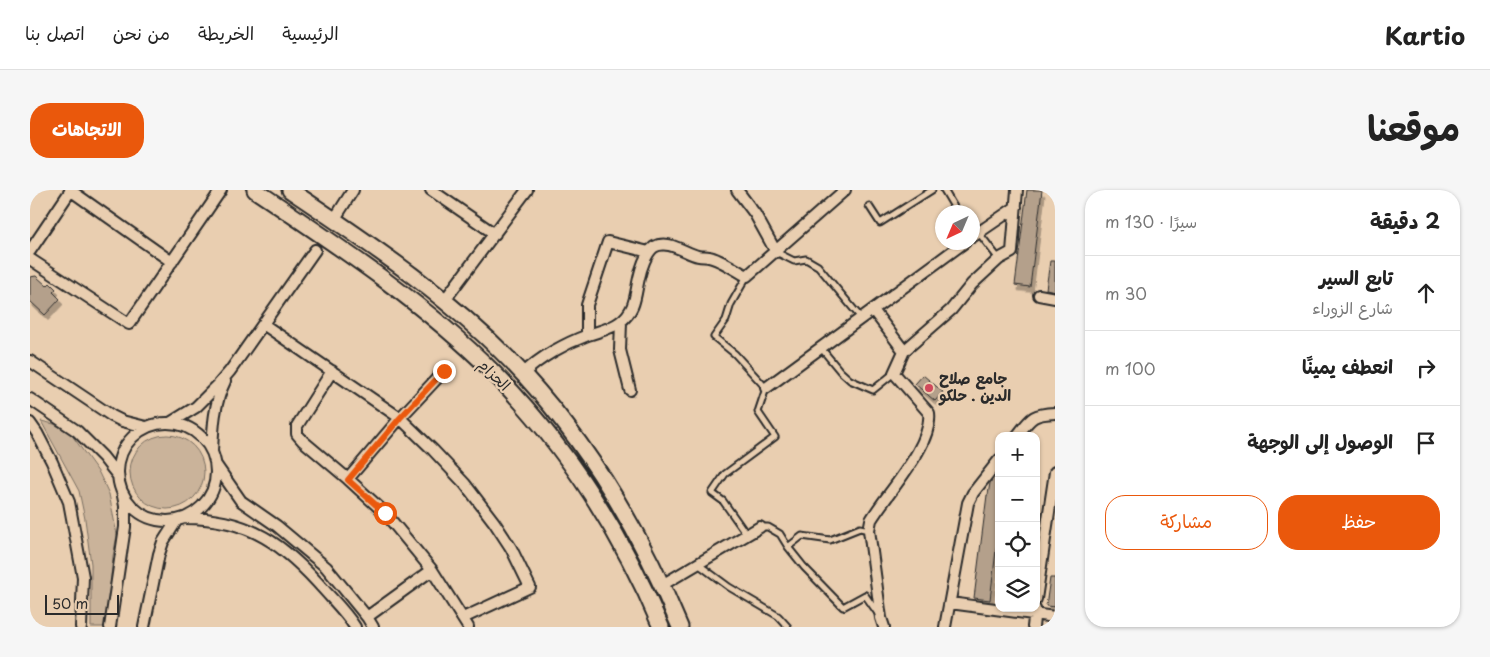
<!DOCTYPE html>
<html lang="ar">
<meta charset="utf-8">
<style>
:root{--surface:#fff;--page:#f6f6f6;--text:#222;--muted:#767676;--line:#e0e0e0;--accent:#ea580c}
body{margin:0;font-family:"Playpen Sans","Playpen Sans Arabic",sans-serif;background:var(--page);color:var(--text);direction:rtl}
.controls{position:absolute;right:15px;bottom:15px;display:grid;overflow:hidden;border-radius:10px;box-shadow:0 1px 4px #0004}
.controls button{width:45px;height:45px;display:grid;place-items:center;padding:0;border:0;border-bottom:1px solid var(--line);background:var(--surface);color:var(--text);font:25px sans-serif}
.compass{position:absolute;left:905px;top:15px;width:45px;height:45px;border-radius:50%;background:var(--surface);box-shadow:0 1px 4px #0004;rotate:224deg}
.scale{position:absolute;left:15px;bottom:12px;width:74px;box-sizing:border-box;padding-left:5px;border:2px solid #2b2b2b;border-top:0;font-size:14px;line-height:18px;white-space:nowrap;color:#2b2b2b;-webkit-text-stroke:4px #e9ceb0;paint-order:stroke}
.stop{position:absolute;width:15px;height:15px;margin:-11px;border:4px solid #ea580c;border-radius:50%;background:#fff}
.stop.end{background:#ea580c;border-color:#fff;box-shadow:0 1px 5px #0008}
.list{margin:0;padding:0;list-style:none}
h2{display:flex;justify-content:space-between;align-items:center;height:65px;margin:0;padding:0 20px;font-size:21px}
h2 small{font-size:16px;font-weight:400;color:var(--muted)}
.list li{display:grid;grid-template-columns:32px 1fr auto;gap:15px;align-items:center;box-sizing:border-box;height:75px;padding:0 20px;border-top:1px solid var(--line)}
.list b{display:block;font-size:19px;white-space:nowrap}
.list p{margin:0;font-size:16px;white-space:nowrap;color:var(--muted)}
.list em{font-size:16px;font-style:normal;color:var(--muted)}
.actions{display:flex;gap:10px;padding:15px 20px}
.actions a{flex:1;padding:11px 0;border:1px solid var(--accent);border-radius:20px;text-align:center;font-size:18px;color:var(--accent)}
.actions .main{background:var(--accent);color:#fff}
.icon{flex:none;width:28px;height:28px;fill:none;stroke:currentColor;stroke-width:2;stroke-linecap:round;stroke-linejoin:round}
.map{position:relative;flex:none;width:1025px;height:437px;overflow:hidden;direction:ltr;border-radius:20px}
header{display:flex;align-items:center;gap:30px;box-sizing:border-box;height:70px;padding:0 25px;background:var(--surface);border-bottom:1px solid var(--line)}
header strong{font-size:24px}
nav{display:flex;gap:28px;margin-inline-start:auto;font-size:18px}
.intro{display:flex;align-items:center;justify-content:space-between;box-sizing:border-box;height:120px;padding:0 30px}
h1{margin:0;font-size:35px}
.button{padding:12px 22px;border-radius:20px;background:var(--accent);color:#fff;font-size:18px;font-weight:700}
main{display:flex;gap:30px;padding:0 30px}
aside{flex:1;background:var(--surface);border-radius:20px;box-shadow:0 1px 4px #0004}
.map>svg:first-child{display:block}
</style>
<header>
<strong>Kartio</strong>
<nav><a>الرئيسية</a><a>الخريطة</a><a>من نحن</a><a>اتصل بنا</a></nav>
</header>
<div class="intro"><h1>موقعنا</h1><a class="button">الاتجاهات</a></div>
<main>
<aside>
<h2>2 دقيقة<small>سيرًا · 130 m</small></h2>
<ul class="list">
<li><svg class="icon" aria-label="ahead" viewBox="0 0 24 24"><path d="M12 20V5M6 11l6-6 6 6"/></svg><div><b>تابع السير</b><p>شارع الزوراء</p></div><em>30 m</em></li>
<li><svg class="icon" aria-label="right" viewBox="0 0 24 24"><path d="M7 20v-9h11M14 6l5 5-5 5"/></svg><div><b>انعطف يمينًا</b></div><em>100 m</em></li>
<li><svg class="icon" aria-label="arrive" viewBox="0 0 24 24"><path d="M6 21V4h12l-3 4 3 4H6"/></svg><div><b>الوصول إلى الوجهة</b></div></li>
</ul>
<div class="actions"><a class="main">حفظ</a><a>مشاركة</a></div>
</aside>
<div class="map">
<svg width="1025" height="437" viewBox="0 0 1025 437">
<defs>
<filter id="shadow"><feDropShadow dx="3" dy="5.5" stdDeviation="0" flood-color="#0004"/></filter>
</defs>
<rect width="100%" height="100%" fill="#e9ceb0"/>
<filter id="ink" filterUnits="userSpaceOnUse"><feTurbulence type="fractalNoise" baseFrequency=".02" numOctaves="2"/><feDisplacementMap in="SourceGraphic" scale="10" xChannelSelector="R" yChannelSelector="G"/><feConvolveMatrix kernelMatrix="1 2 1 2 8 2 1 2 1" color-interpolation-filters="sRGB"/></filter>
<g filter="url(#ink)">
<!-- green -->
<path fill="#cab39a" stroke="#7a6f62" d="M11 231 24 234 41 244 69 283 79 304 87 345 83 366 76 437H61V374L55 329 49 301Z
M100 282a37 37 0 1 1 74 0a37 37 0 1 1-74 0Z"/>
<!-- building -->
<path fill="#b4a08b" stroke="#2b2b2b" filter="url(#shadow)" d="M997 0H1012L1000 97 985 95Z
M1020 71H1025V101L1016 99Z
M6 86 17 96 20 93 26 99 23 102 30 109 15 125 0 111V87Z
M893 185 913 202 905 211 885 194Z
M967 283H969V336L960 410 944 408 957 305H958L960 293Z
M1020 388H1025V417L1016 416Z"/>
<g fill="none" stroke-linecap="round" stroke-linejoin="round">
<!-- lane casing -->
<g stroke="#2b2b2b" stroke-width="9">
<path id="lane" d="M914 0 927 22
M839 16 850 33 902 0
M949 43 969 69
M746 62 764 71 776 69 788 76 831 128
M717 86 701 114 696 130 684 147 705 164 736 198 728 222 745 247 695 284 682 303 693 311 717 345
M791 158 810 181 820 190 843 200 864 183
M730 337H738L750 344 758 357 774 377 813 417 835 405 849 425
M758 357 772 346 800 350 830 338 839 340
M668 374 699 397 748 426 758 437"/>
</g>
<!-- street casing -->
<g stroke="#2b2b2b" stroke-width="14">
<path id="street" d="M40 0 142 72
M401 0 465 44
M707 0 725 24 746 62
M304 30 323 0
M942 47 986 17
M0 61 41 0
M0 69 99 134 191 0
M1009 105 1025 108
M414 111 497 0
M843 120 874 161 864 183 899 223C903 255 857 303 841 330L839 340 851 428 854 437
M591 132 590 160 600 200
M233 134 370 228 403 260 435 294 464 332 481 358 500 397 433 428
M557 145V115L578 52 619 62
M874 161 921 120 942 94 969 69 982 62 987 0
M0 171 82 226 92 231 116 237
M302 181 267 236V244L273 251 318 289 355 323 402 380 438 437
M493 184C510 167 536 153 558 145 569 141 581 139 590 132 606 120 605 105 609 88 611 79 616 63 624 57 638 49 655 63 668 66 672 67 676 66 679 67 690 69 707 81 717 86L815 0
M736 198 935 52
M0 209 47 241 73 267 88 286
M88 282a49 49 0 1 1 98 0a49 49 0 1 1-98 0Z
M0 233 7 243 22 272 39 312 53 387 51 437
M140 233 166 217 188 195 200 181 285 60
M987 246C1001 228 1002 224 1025 223
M182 262C183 238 184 213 195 191
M186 275 211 311 247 336 296 377 337 427 343 437
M318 289 370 228 414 181
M155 328C220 328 255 355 296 402 306 413 317 424 325 437
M632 395 730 337
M1006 409 1025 282
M920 413 1025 427
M337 427 402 380
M80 437 95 337V316L93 306
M114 437 129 364 133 352 147 330
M915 437 938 313 943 303 969 270
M1003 437 1005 419"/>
</g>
<!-- secondary casing -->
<g stroke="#2b2b2b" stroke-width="19">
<path id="secondary" d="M225 0C308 56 393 112 464 183 536 256 592 344 631 437
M260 0C342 55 426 111 494 185 561 258 612 345 650 437"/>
</g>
<!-- lane -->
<use href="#lane" stroke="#e9ceb0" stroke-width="5"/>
<!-- street -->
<use href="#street" stroke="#e9ceb0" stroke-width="10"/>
<!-- secondary -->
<use href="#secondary" stroke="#e9ceb0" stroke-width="15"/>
</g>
</g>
<g fill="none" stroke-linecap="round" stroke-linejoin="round" filter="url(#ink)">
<!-- route -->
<path stroke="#ea580c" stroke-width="6" d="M355 323 318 290 370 228 414 181"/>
</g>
<!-- markers -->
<circle fill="#d1495b" stroke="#e9ceb0" stroke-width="2" cx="899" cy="198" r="5"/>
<g text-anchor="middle" stroke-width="4.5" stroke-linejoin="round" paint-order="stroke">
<!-- street labels -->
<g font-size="15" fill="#2b2b2b" stroke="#e9ceb0">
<text transform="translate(464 185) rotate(45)" y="5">الحزام</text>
</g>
<!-- poi labels -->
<g font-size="15" font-weight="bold" fill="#2b2b2b" stroke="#e9ceb0" text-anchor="start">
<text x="909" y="194">جامع صلاح<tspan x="909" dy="17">الدين . حلكو</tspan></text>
</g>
</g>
</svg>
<div class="controls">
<button>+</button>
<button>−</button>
<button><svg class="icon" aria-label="locate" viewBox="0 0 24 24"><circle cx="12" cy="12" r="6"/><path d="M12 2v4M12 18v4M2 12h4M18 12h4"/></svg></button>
<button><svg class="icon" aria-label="layers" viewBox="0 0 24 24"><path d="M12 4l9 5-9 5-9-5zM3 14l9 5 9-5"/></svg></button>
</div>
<svg class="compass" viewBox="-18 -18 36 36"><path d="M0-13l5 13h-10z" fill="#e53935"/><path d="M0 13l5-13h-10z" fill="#767676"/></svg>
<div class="scale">50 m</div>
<div class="stop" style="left:355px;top:323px"></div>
<div class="stop end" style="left:414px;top:181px"></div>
</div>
</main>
